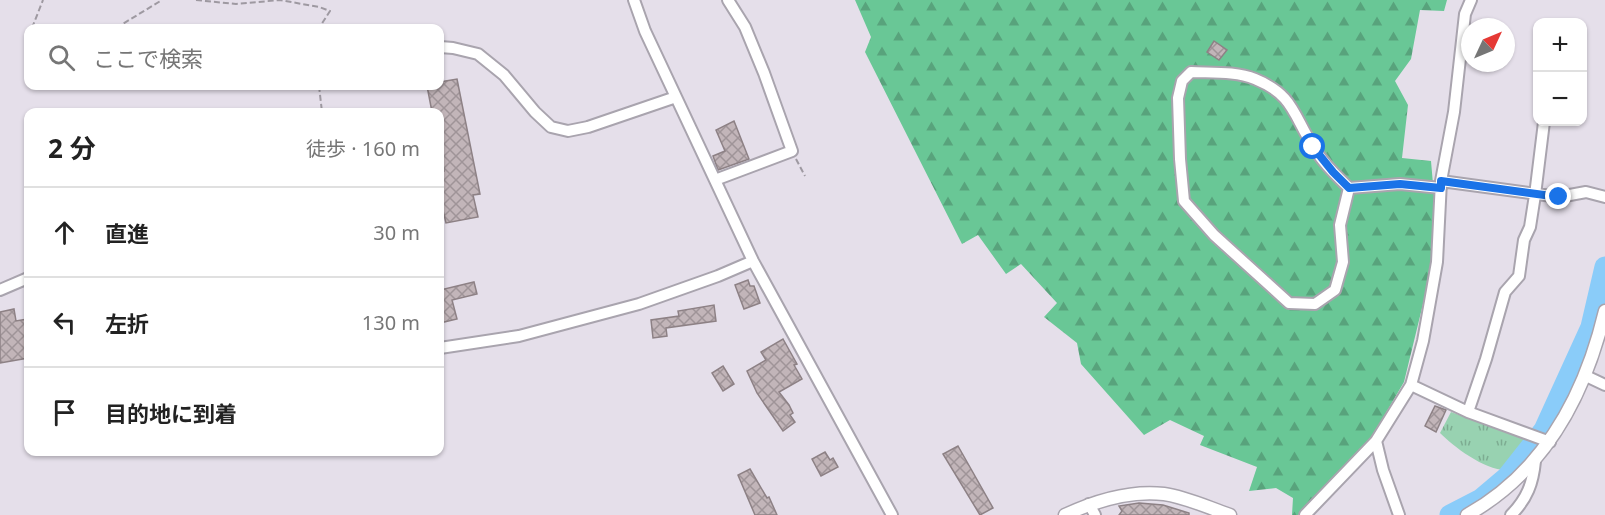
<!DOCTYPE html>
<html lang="ja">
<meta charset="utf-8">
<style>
:root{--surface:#fff;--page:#f2f2f2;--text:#222;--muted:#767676;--line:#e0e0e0}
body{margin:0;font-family:"Noto Sans","Noto Sans JP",sans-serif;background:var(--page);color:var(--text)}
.controls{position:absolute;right:18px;top:18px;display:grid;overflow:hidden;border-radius:12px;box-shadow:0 2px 4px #0004}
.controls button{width:54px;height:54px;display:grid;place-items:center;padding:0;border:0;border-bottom:2px solid var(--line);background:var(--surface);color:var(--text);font:30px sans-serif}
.compass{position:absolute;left:1461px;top:18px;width:54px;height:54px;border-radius:50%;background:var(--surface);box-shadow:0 2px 4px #0004;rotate:46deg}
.stop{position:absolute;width:18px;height:18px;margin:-14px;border:4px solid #1a73e8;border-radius:50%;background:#fff}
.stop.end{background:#1a73e8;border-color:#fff;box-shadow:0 2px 6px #0008}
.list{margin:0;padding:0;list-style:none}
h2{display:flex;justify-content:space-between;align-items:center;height:78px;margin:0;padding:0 24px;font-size:26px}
h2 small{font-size:20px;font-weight:400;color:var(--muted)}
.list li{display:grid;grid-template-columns:39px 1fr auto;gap:18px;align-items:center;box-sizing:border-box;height:90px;padding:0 24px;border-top:2px solid var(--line)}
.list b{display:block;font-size:22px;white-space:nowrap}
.list em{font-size:20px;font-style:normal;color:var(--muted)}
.icon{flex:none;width:33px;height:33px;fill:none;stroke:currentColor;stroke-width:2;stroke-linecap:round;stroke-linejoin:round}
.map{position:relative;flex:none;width:1605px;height:515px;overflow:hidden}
.search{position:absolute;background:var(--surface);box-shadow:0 2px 4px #0004;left:24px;top:24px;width:420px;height:66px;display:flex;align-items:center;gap:15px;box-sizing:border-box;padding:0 21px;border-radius:12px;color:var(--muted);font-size:22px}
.panel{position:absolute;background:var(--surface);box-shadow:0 2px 4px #0004;left:24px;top:108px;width:420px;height:348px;border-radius:12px}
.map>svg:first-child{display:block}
</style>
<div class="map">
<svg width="1605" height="515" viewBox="0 0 1605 515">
<defs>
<pattern id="forest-firs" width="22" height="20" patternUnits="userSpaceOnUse" patternTransform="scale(1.5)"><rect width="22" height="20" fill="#69c796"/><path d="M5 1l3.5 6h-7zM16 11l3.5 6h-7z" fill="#58a37c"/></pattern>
<pattern id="park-tufts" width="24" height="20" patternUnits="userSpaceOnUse" patternTransform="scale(1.5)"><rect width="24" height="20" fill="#98d2b1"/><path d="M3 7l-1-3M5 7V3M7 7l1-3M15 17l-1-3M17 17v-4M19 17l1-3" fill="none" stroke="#7dac91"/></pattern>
<pattern id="building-cross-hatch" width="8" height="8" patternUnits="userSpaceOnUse" patternTransform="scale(1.5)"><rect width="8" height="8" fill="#c2b5b9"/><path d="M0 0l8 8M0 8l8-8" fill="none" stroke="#9f9498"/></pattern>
</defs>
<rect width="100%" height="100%" fill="#e5dfea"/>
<!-- forest -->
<path fill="url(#forest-firs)" d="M855 0H1447L1444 11 1420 10 1411 59 1395 81 1408 105 1402 158 1431 161 1435 207 1432 267 1404 382 1373 435 1338 475 1298 515H1292L1293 498 1276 488 1249 491 1257 467 1200 445 1204 436 1170 420 1144 435 1081 364 1077 343 1044 317 1057 303 1021 264 1006 274 978 235 962 244 865 52 871 37Z"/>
<!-- park -->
<path fill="url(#park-tufts)" d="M1451 412 1539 444C1533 451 1524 464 1516 468 1494 478 1455 448 1440 433Z"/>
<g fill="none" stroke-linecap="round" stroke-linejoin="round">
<!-- river -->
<path stroke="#8accf9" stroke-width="21" d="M1450 515 1481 499 1507 477 1544 430 1591 327 1605 267"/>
</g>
<!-- building -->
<path fill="url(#building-cross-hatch)" stroke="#8d8185" stroke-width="1.5" d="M1214 41 1227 50 1219 60 1207 52Z
M457 79 480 194 473 195 478 217 446 223 441 202H440V171H444L440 149V112H432L427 86H440V82Z
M734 121 749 159 718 170 713 156 725 151 716 130Z
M748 280 750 286H754L760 303 744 309 735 285Z
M474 282 477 294 452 300 457 319 440 323V290Z
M714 305 716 321 666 328 667 336 653 338 651 320 679 316 678 311Z
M14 309 16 321 28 319V358L0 363V312Z
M783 339 797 364 794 365 802 379 779 392 789 405 793 413 790 415 795 422 783 431 757 393 747 371 766 360 761 352Z
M723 366 734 384 723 391 712 373Z
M1435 406 1446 410 1436 432 1425 426Z
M958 446 993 508 980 515 943 454Z
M825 452 830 460 833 458 838 467 821 476 812 459Z
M750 469 767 498 769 497 777 515H755L738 475Z
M1139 503 1163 505 1189 513V515H1119L1122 511 1119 506Z"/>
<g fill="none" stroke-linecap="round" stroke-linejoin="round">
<!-- minor casing -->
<g stroke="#a9a4ae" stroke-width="14">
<path id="minor" d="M634 0 645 31 753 261 892 515
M440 47 453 48 478 54 504 75 535 112 551 127 568 131 588 127 676 97
M715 180 792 151 764 73 745 27 728 0
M1441 181 1559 197 1586 192 1605 197
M1349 188C1336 175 1322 162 1313 146 1293 115 1294 95 1255 79 1236 71 1211 73 1191 72L1182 81 1178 98 1180 159 1184 201 1214 235 1289 303 1315 304 1335 290 1343 262 1340 225 1349 188 1400 184 1441 188
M0 290 28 278
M440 348 519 336 639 304 718 276 753 261
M1586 376 1605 385
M1411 385 1468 412 1550 442
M1468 412 1486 359 1505 292 1519 276 1524 240 1530 227 1535 195 1544 122
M1376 441 1383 470 1399 515
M1089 504 1095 515
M1305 515 1376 441 1411 385 1423 341 1437 262 1441 181 1454 112 1465 14 1471 0
M1511 515C1527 499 1533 483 1535 461"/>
</g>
<!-- tertiary casing -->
<g stroke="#a9a4ae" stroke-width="15">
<path id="tertiary" d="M1065 515C1095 501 1130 490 1164 494 1186 497 1209 508 1230 515
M1467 515C1544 472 1585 395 1605 311"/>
</g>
<!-- path -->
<path stroke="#9e99a1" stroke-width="2" stroke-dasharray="6 3" stroke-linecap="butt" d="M196 0 236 4 280 0 319 7 330 11 319 28
M32 28 43 0
M116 28 162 0
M319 86 322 112
M796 159 805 176"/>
<!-- minor -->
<use href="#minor" stroke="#fff" stroke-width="10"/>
<!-- tertiary -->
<use href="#tertiary" stroke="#fff" stroke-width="12"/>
</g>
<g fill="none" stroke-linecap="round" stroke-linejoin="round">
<!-- route -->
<path stroke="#1a73e8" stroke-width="8" d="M1313 147 1333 172 1349 188 1400 184 1441 188V181L1559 197"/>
</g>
</svg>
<div class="controls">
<button>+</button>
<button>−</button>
</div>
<svg class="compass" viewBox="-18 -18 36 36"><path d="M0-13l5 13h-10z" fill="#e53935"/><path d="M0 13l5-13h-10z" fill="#767676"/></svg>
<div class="stop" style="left:1313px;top:147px"></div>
<div class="stop end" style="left:1559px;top:197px"></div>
<div class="search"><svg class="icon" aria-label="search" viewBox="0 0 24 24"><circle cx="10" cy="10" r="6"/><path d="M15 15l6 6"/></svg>ここで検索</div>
<section class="panel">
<h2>2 分<small>徒歩 · 160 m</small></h2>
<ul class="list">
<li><svg class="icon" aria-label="ahead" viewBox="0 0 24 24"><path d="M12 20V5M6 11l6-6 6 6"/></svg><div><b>直進</b></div><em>30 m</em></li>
<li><svg class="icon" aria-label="left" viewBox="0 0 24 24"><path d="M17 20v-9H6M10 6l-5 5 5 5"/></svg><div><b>左折</b></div><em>130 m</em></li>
<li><svg class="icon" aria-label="arrive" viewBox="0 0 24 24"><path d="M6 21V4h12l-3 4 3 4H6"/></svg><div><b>目的地に到着</b></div></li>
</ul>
</section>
</div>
